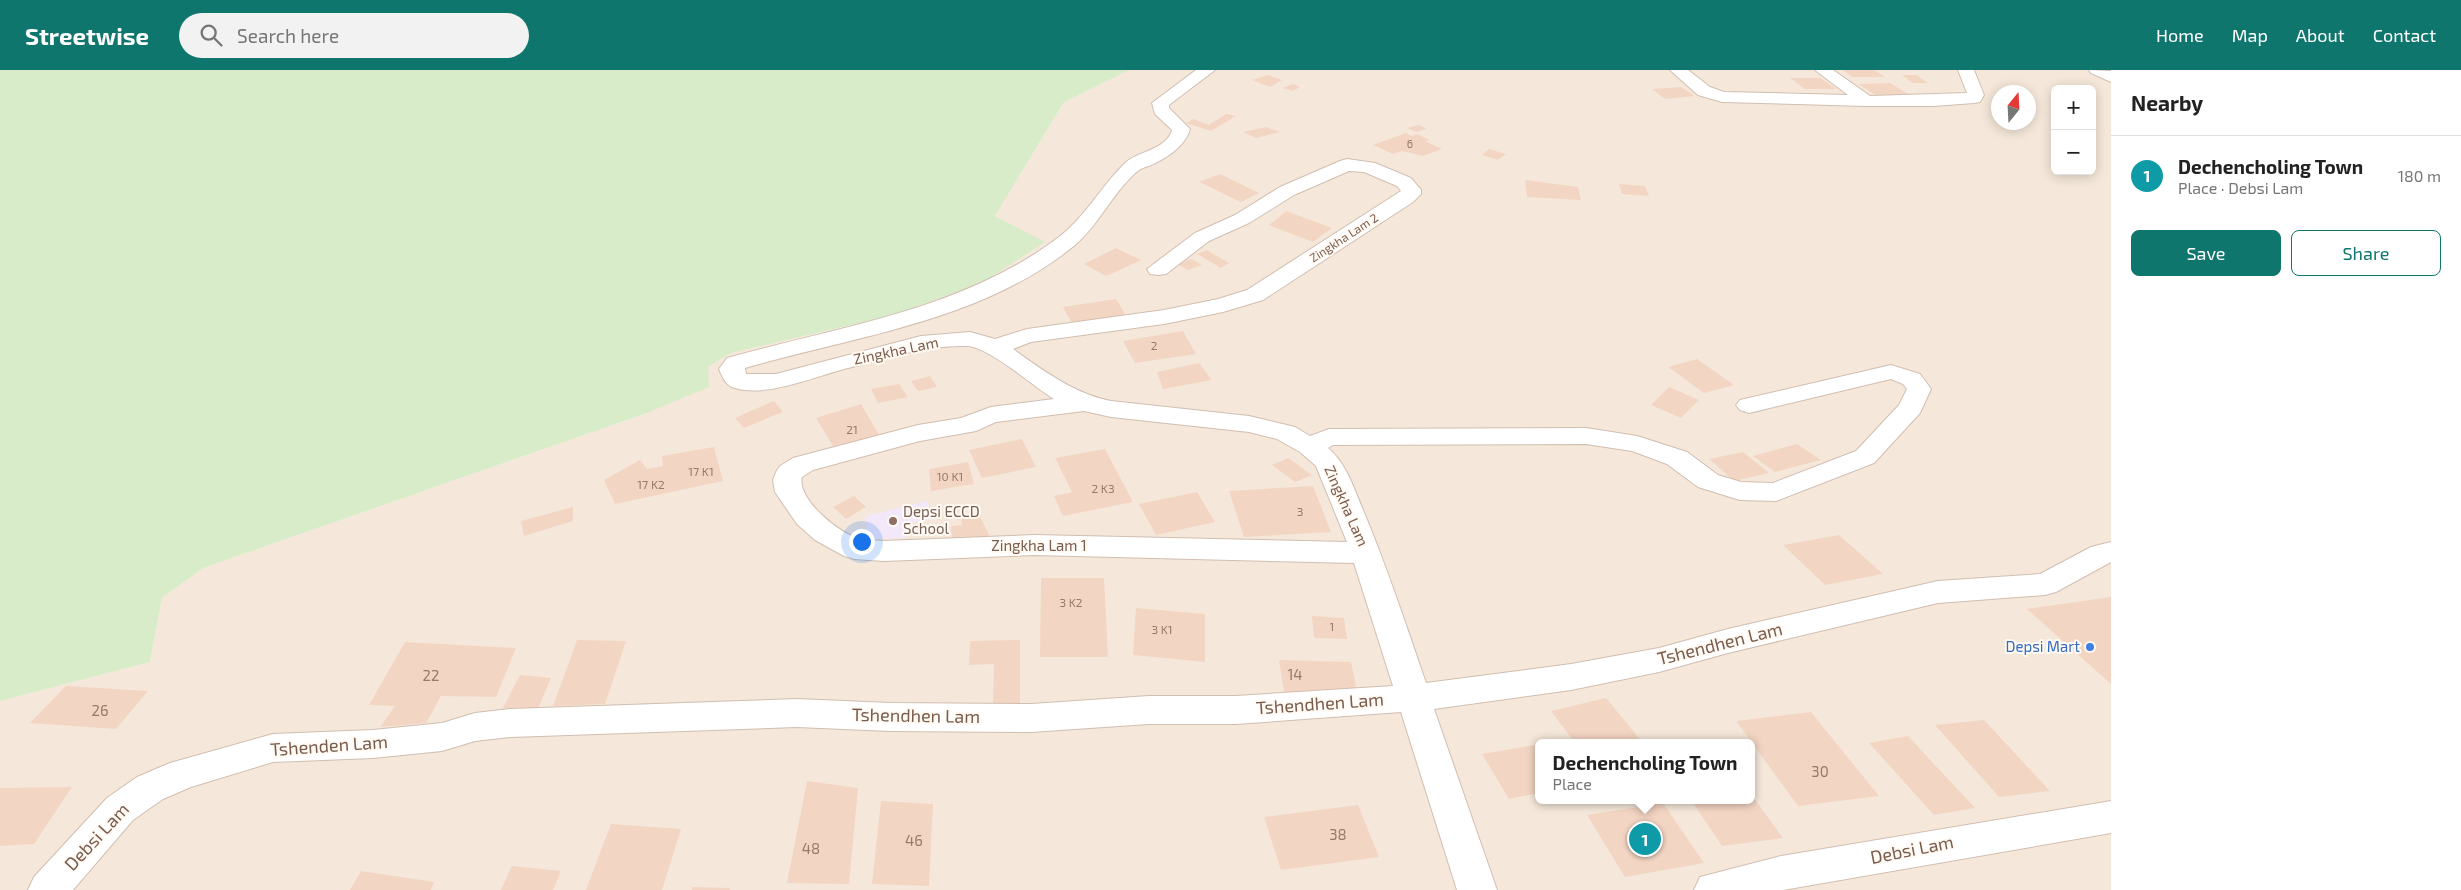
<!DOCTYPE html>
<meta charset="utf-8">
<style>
:root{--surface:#fff;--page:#f2f2f2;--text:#222;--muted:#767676;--line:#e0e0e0;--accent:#0f766e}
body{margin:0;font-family:"Exo 2",sans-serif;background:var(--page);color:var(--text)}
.controls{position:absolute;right:15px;top:15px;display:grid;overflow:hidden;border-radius:8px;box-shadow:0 2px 12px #0003}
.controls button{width:45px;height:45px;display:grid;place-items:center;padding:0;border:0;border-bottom:1px solid var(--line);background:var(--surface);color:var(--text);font:25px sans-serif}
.compass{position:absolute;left:1991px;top:15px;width:45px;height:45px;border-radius:50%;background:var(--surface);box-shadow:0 2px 12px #0003;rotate:18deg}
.you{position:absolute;left:861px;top:471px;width:18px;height:18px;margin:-12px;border:4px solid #fff;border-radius:50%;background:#1a73e8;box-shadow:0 0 0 8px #1a73e833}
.badge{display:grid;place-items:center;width:32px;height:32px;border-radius:50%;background:var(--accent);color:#fff;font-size:16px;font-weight:700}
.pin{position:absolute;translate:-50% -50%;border:2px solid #fff;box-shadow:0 1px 5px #0006}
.popup{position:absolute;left:1535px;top:669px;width:220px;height:65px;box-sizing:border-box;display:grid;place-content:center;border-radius:8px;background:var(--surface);filter:drop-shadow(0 1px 4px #0005);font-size:16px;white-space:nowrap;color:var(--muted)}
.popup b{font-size:19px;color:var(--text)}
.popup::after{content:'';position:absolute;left:50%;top:100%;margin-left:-10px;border:10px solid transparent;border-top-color:var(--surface)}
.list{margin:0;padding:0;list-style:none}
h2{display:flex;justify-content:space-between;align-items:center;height:65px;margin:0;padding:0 20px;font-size:21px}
h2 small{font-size:16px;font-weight:400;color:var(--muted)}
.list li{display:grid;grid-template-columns:32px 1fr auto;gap:15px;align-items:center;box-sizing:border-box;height:80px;padding:0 20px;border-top:1px solid var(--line)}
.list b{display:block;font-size:19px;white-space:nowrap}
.list p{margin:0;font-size:16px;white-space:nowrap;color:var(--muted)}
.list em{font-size:16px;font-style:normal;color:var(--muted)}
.actions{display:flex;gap:10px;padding:15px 20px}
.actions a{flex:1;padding:11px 0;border:1px solid var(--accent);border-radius:8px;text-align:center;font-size:18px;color:var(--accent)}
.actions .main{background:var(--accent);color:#fff}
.icon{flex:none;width:28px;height:28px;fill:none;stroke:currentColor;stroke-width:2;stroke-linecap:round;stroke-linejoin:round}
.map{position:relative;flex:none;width:2111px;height:820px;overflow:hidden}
header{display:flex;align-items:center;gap:30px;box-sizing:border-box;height:70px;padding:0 25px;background:var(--accent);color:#fff}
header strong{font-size:24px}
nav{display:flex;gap:28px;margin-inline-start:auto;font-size:18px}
.search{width:350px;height:45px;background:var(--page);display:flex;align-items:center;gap:12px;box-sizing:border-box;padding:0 18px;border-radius:28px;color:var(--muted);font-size:19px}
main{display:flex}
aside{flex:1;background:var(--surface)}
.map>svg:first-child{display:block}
</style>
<header>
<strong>Streetwise</strong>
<div class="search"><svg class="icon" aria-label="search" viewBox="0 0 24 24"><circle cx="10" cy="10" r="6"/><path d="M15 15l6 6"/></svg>Search here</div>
<nav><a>Home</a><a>Map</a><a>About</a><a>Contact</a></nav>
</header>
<main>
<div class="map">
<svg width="2111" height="820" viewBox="0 0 2111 820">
<rect width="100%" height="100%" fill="#fdf6ec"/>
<!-- residential -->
<path fill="#f5e8da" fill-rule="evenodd" d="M1130 0H2111V820H0V631L150 592 162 528 203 498 647 343 708 297 731 283 890 246 1044 172 995 146 1064 32ZM2055 19H2092V101H2055ZM1998 22H2028V52H1998ZM1539 673H1751V730H1539Z"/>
<!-- education -->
<path fill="#f3e8fa" d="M927 431 933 449 908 453 905 468 869 469 865 446Z"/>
<!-- green -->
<path fill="#d8ecc9" d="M0 0H1130L1064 32 995 146 1045 172 982 213 890 246 731 283 708 297 709 317 647 343 203 498 162 528 150 592 0 631Z"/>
<!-- building -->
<path fill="#f3d5c3" d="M1843 0H1875L1885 7H1852Z
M1268 5 1282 10 1270 17 1252 10Z
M1902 5H1917L1928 13H1912Z
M1790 8H1821L1836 19H1805Z
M1890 13 1910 25 1877 26 1858 14Z
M1293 14 1300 17 1293 21 1282 18Z
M1681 17 1695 26 1665 29 1652 19Z
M1226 44 1236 46 1211 61 1186 53 1194 49 1209 55Z
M1419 55 1427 59 1416 62 1407 58Z
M1266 57 1280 62 1256 68 1243 62Z
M1406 63 1412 66 1417 64 1430 70 1425 71 1442 79 1423 86 1402 81 1393 84 1373 75Z
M1489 79 1506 84 1498 90 1482 85Z
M1220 104 1259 123 1241 132 1199 112Z
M1525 110 1578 117 1581 130 1527 127Z
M1619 114 1645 116 1649 126 1622 124Z
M1286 141 1332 158 1313 172 1269 155Z
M1116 178 1141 190 1106 206 1084 194Z
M1207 180 1229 193 1221 198 1197 184Z
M1191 189 1202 195 1188 200 1177 194Z
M1116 229 1128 249 1073 256 1063 237Z
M1183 261 1196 284 1135 293 1123 271Z
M1697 289 1734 315 1704 323 1668 297Z
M1199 293 1212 310 1163 319 1157 302Z
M930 306 937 317 918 321 911 311Z
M899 314 908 327 878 333 871 319Z
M1669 317 1699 330 1681 348 1651 335Z
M774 331 783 342 744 358 735 348Z
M861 334 882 370 836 381 816 348Z
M1022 369 1036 397 982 408 969 380Z
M1797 374 1821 390 1775 402 1753 386Z
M714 377 723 411 615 434 604 410 640 390 647 399 663 396 662 386Z
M1105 379 1133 432 1063 446 1054 426 1072 422 1055 388Z
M1743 382 1769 403 1734 411 1709 389Z
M1288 388 1312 405 1295 412 1272 395Z
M968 392 974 414 931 421 929 399Z
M1313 416 1331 462 1244 467 1229 421Z
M1197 422 1215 452 1156 465 1139 434Z
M854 426 866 437 846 449 833 437Z
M573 437V451L524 466 521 451Z
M980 446 990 467 952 471 951 456 962 455 961 449Z
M1839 465 1883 504 1825 515 1783 475Z
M1041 508H1104L1108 587H1040Z
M2111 527V614L2027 539Z
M1136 538 1205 544V592L1133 585Z
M1312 546 1344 548 1347 569 1314 568Z
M577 570 626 571 605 634 553 636Z
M1020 570V637L993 638 994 594 969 595 970 571Z
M405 572 516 578 496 627 441 626 426 653 380 657 395 636 369 635Z
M1279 590 1351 592 1359 630 1285 628Z
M520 605 551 608 537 641 502 640Z
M66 616 148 621 116 659 30 653Z
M1606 628 1643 673H1575L1551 641Z
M1811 642 1879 726 1798 736 1736 651Z
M1984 650 2050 721 1999 727 1935 655Z
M1908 666 1975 738 1934 745 1869 673Z
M1535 675 1539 681V723L1509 729 1482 684Z
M807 711 858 718 849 814 787 813Z
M72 717 34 774 0 776V718Z
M1751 724 1783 768 1722 776 1691 730H1751Z
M881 731 933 734 929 816 872 814Z
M1663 733 1704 793 1625 807 1587 745Z
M1358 735 1379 787 1281 800 1264 747Z
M611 754 681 759 662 820H586Z
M512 796 561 801 553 820H501Z
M361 801 434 812 431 820H350Z
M692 817 730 818V820H692Z"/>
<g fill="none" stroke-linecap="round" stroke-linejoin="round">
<!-- street casing -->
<g stroke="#d1beb0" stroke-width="2">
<path id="street" d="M1196 0H1215L1169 35V38L1190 59C1185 77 1165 89 1149 96 1145 97 1142 98 1139 100 1113 121 1100 154 1075 175 983 251 856 266 745 298L746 304H776L921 266 970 262 995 269 1027 259 1164 240 1218 229 1247 220 1401 121 1397 116 1364 102 1349 101 1294 125 1249 153 1209 171 1166 204 1158 205 1150 204 1147 199 1195 163 1235 145 1280 117 1340 91 1347 89 1375 93 1411 108 1421 120V124L1413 132 1263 230 1223 242 1164 254 1031 272 1013 279C1044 301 1073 323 1111 331L1249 346 1295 357 1310 366 1329 359 1586 358 1637 366 1687 382 1718 405 1741 412 1773 413 1856 381 1899 335 1907 319 1903 314 1891 309 1749 343 1740 340 1736 335 1740 330 1891 295 1920 304 1931 319 1920 343 1874 393 1776 431 1740 430 1730 427 1698 417 1667 394 1632 381 1586 374 1333 375 1328 378C1346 393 1354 418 1363 440 1387 497 1406 555 1426 613L1571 594 1659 578 1728 559 1938 511 2040 504 2091 477 2111 472V492L2056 522 2045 525 1938 533 1728 583 1659 602 1571 620 1434 639 1497 820H1457L1401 642 1236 654H1149L1031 662 890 661 797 657 511 667 475 671 442 681 373 688 273 692 191 717 163 729 133 750 73 820H28L34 807 107 728 137 707 170 693 273 664 373 660 442 653 475 643 511 639 797 629 890 633 1031 634 1149 626H1236L1393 616 1354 493 1034 485 884 491 854 489 844 486 815 470 797 454 775 422 773 410 776 402 780 396 793 388 918 355 961 348 991 337 1054 329C1033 316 989 277 967 276 926 275 883 289 844 299 814 307 762 329 732 317 725 314 722 306 719 299L727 288C841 256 963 240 1059 167 1085 147 1101 117 1124 94 1136 81 1166 81 1172 60L1155 44 1152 33ZM1084 341 1111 347 1249 362 1277 369 1300 382 1316 396 1347 472 1034 465 884 471C877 470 868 471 860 469 841 465 796 429 802 407L813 400 920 371 976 361 996 352Z
M1670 0H1688L1710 17 1724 22 1848 25 1815 0H1833L1870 26 1967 23 1958 0H1974L1984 25 1980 32 1974 33 1934 36H1866L1722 32 1698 25Z
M2089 0 2111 1V12L2091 3Z
M2111 731V763L1783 820H1694L1700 807 1781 786Z"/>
</g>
<!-- street -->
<use href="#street" fill="#fff" fill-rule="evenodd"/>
</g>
<!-- markers -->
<circle fill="#8d6e63" stroke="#fffaf3" stroke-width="2" cx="893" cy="451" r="5"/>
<circle fill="#3f7fe0" stroke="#fffaf3" stroke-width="2" cx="2090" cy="577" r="5"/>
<g text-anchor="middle" stroke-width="4" stroke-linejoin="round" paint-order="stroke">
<!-- far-number labels -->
<g font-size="11" fill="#987a6a">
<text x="1410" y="78">6</text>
</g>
<!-- far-street labels -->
<g font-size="12" fill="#7a5c4d" stroke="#fffaf3">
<text transform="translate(1344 168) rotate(-33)" y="4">Zingkha Lam 2</text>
</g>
<!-- number labels -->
<g font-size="12" fill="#987a6a">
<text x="1154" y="280">2</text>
<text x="852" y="364">21</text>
<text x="701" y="406">17 K1</text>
<text x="950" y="411">10 K1</text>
<text x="651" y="419">17 K2</text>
<text x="1103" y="423">2 K3</text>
<text x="1300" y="446">3</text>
<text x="1071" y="537">3 K2</text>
<text x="1332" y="561">1</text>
<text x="1162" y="564">3 K1</text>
</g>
<!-- street labels -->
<g font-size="15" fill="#7a5c4d" stroke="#fffaf3">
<text transform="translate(896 281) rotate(-12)" y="5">Zingkha Lam</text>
<text transform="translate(1346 436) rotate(66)" y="5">Zingkha Lam</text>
<text x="1039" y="481">Zingkha Lam 1</text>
</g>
<!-- education labels -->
<g font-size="15" fill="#785e54" stroke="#fffaf3" text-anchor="start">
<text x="903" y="447">Depsi ECCD<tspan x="903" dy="17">School</tspan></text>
</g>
<!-- shop labels -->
<g font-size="15" fill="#366cbe" stroke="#fffaf3" text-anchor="end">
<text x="2080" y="582">Depsi Mart</text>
</g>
<!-- near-number labels -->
<g font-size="15" fill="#987a6a">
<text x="1295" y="610">14</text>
<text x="431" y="611">22</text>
<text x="100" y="646">26</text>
<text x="1820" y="707">30</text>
<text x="1338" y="770">38</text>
<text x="914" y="776">46</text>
<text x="811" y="784">48</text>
</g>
<!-- near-street labels -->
<g font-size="18" fill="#7a5c4d" stroke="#fffaf3">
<text transform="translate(1720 574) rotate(-14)" y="6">Tshendhen Lam</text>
<text transform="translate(1320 634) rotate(-4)" y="6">Tshendhen Lam</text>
<text transform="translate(916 646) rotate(1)" y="6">Tshendhen Lam</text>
<text transform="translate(329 676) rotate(-4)" y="6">Tshenden Lam</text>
<text transform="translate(97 767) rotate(-47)" y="6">Debsi Lam</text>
<text transform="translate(1912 780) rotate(-11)" y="6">Debsi Lam</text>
</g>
</g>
</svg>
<div class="controls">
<button>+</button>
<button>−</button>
</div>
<svg class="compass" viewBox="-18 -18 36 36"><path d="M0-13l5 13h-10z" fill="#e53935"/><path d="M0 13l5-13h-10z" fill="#767676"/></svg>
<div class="you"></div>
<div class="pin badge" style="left:1645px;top:769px;background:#0f9aa8">1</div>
<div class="popup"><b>Dechencholing Town</b>Place</div>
</div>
<aside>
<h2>Nearby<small></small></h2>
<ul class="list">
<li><span class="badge" style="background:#0f9aa8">1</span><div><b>Dechencholing Town</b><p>Place · Debsi Lam</p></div><em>180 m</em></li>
</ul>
<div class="actions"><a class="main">Save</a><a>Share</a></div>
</aside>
</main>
